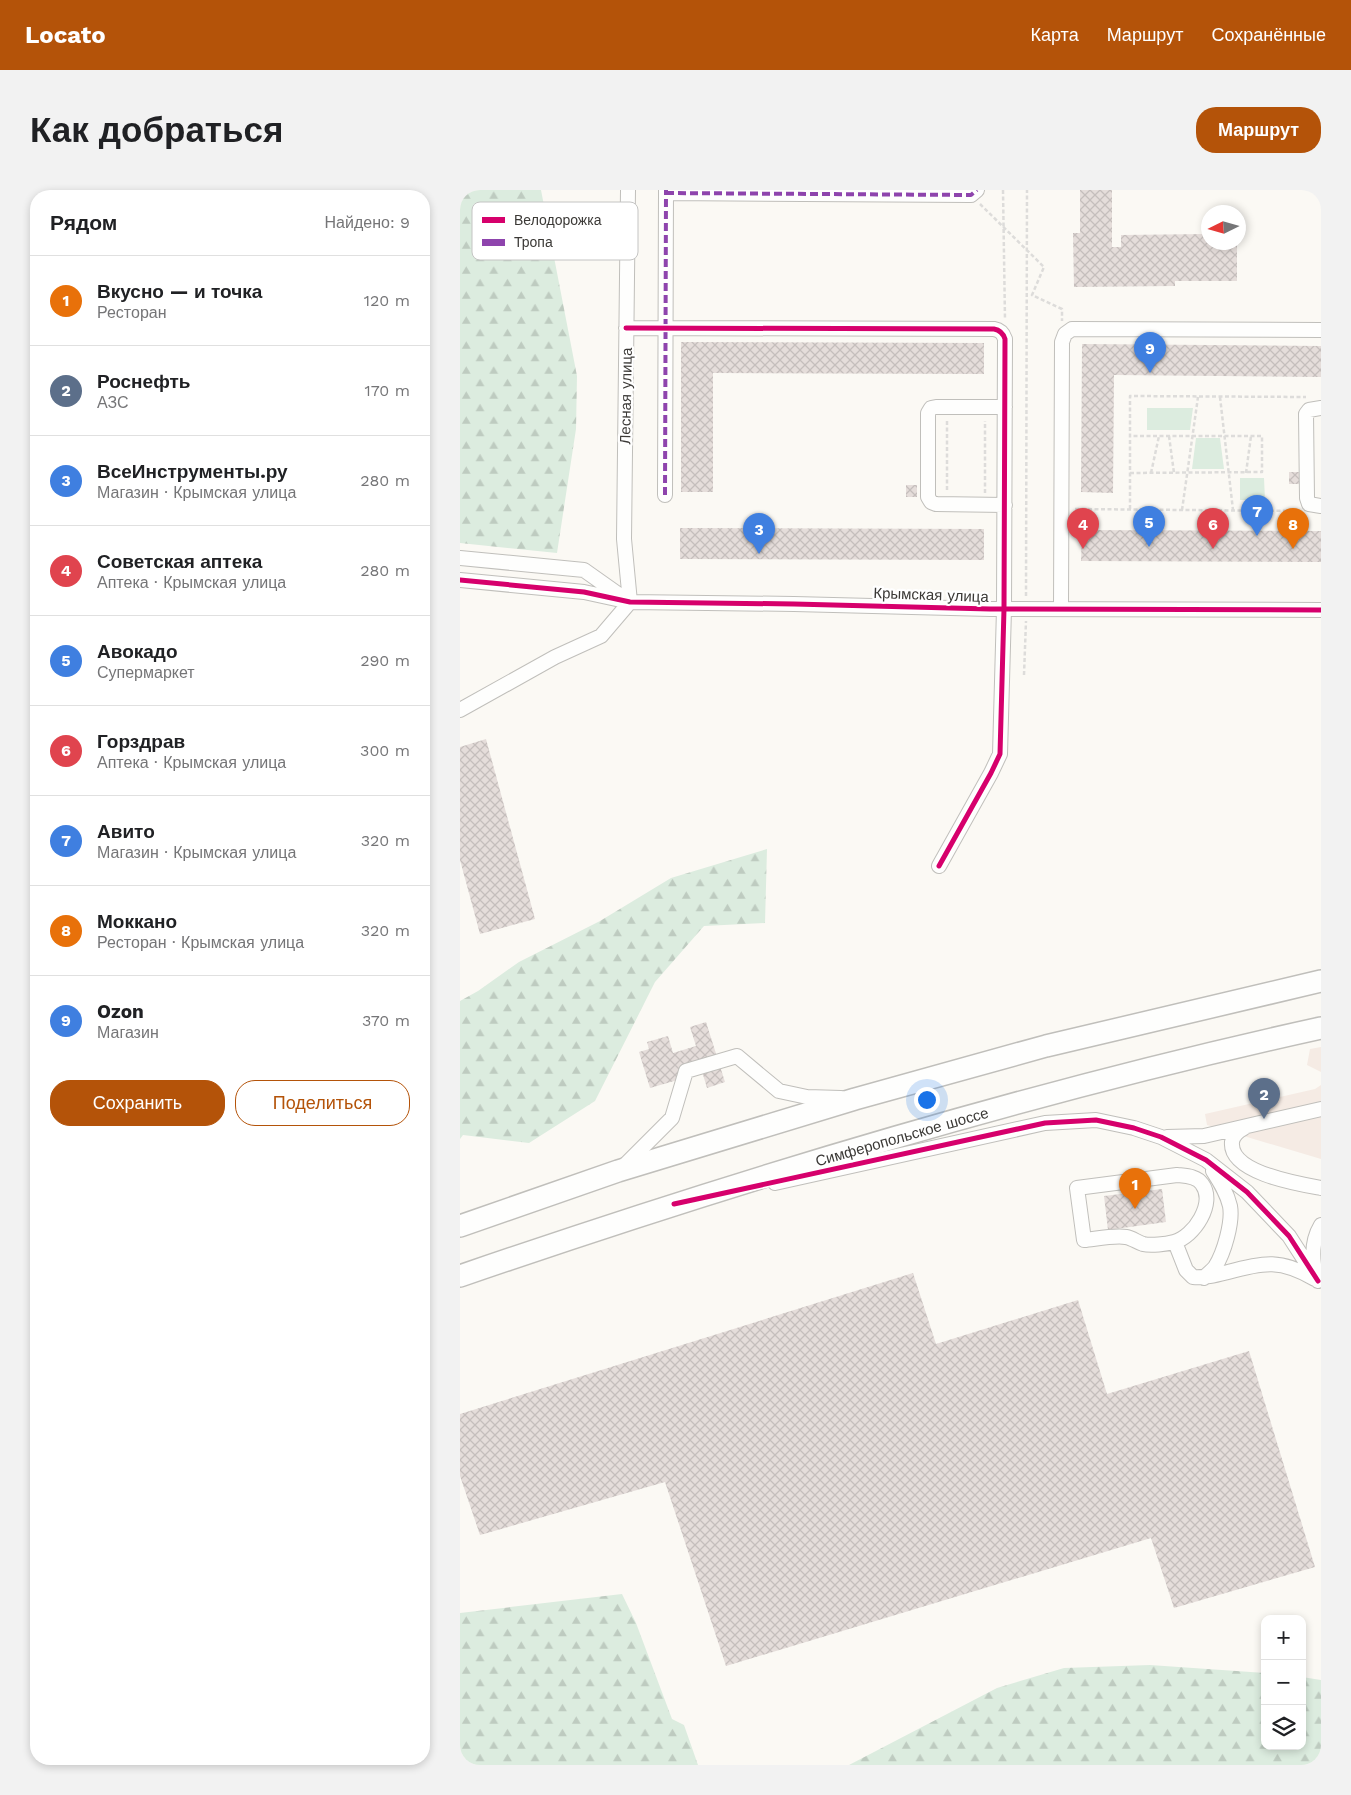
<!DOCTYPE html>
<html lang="ru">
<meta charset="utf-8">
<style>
:root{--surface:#fff;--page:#f2f2f2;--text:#202124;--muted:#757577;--line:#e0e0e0;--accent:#b45309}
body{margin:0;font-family:"Work Sans",sans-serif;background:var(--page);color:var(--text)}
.controls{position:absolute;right:15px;bottom:15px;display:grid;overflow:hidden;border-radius:10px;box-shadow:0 2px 8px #0003}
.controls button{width:45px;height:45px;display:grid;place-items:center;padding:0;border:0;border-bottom:1px solid var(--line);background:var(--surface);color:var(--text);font:25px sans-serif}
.compass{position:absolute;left:741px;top:15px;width:45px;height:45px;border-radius:50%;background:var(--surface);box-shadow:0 2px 8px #0003;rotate:265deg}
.you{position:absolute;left:466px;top:909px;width:18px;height:18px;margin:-12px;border:4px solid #fff;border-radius:50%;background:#1a73e8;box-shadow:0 0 0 8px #1a73e833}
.badge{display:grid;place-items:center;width:32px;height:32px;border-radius:50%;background:var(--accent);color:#fff;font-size:16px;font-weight:700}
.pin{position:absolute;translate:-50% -41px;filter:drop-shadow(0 1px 2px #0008)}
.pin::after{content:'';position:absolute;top:26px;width:18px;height:15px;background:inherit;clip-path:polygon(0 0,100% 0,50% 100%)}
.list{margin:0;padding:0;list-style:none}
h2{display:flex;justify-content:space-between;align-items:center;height:65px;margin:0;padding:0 20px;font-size:21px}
h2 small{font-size:16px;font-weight:400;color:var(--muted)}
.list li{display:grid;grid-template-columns:32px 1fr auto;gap:15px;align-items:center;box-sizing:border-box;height:90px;padding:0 20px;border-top:1px solid var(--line)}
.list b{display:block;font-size:19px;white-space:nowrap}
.list p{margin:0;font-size:16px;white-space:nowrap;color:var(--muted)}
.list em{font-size:16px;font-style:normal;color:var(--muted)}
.actions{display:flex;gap:10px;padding:15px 20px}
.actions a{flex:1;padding:11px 0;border:1px solid var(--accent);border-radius:20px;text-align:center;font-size:18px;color:var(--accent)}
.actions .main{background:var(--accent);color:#fff}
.icon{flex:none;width:28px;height:28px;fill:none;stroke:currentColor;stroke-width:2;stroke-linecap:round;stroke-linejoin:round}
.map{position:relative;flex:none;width:861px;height:1575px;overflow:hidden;border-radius:20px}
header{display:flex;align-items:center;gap:30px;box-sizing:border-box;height:70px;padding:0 25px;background:var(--accent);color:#fff}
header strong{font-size:24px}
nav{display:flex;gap:28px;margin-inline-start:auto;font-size:18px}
.intro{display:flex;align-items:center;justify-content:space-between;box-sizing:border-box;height:120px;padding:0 30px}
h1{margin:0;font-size:35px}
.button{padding:12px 22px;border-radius:20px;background:var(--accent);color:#fff;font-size:18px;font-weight:700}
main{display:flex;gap:30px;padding:0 30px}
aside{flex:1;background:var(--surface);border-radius:20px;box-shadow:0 2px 8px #0003}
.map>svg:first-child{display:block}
</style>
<header>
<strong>Locato</strong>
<nav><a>Карта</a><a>Маршрут</a><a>Сохранённые</a></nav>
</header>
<div class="intro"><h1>Как добраться</h1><a class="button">Маршрут</a></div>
<main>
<aside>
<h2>Рядом<small>Найдено: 9</small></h2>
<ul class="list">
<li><span class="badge" style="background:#e8710a">1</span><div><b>Вкусно — и точка</b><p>Ресторан</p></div><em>120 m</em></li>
<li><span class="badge" style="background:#5c6f8a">2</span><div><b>Роснефть</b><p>АЗС</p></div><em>170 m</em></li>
<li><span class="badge" style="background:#3f7fe0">3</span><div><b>ВсеИнструменты.ру</b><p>Магазин · Крымская улица</p></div><em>280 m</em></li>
<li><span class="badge" style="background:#e0444e">4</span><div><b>Советская аптека</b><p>Аптека · Крымская улица</p></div><em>280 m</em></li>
<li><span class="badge" style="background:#3f7fe0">5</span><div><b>Авокадо</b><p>Супермаркет</p></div><em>290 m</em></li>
<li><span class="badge" style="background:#e0444e">6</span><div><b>Горздрав</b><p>Аптека · Крымская улица</p></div><em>300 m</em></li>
<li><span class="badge" style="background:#3f7fe0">7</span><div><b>Авито</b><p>Магазин · Крымская улица</p></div><em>320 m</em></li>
<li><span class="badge" style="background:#e8710a">8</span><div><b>Моккано</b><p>Ресторан · Крымская улица</p></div><em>320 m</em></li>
<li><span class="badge" style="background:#3f7fe0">9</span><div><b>Ozon</b><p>Магазин</p></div><em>370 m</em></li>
</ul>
<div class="actions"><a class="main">Сохранить</a><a>Поделиться</a></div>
</aside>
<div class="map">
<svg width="861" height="1575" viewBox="0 0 861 1575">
<defs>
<pattern id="forest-firs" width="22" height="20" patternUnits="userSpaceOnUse" patternTransform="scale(1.25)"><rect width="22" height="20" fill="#dcecdf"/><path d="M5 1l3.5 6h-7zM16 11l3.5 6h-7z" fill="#becbc0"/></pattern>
<pattern id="building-cross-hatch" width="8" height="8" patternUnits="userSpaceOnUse" patternTransform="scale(1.25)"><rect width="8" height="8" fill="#e5ddda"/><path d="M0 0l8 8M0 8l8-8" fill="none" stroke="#c5bebc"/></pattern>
</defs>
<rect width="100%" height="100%" fill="#fbf9f4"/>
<!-- commercial -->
<path fill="#f5ebe4" d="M861 857V882L847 875 850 859Z
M861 895V969L747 935 745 924 855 899Z"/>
<!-- forest -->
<path fill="url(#forest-firs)" d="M0 0H81L117 186 116 239 97 363 0 353Z
M307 659 305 733 244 736 195 792 135 911 69 953 3 945 0 949V811L18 801 59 772 140 731 211 688Z
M162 1404 176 1433 212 1529 224 1535 238 1575H0V1423Z
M690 1475 805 1483V1556H842V1487L861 1490V1575H389L537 1498 604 1478Z"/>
<!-- park -->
<path fill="#dcecdf" d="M687 218H733L730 240H687Z
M736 248H760L764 279H732Z
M780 288H804L805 310H780Z"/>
<!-- building -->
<path fill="url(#building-cross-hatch)" d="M620 0H652V57H661V45L748 44V52H777V91H715V96L614 97 613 43H620Z
M221 152 524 153V184L253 183V302H221Z
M622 154 861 156V187L654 185 653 303 621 302Z
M829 282H839V294H829Z
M446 295H457V307H446Z
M220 338 524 339V370L220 369Z
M622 340 861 341V372L621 371Z
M26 549 75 729 20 744 0 670V557Z
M246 832 265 892 247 898 241 878 221 889 190 898 179 862 189 859 187 852 208 846 213 863 236 856 230 837Z
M702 999 706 1032 648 1040 644 1006Z
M453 1083 476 1154 618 1110 647 1204 789 1161 855 1377 714 1418 691 1348 266 1476 205 1292 20 1345 0 1286V1224Z"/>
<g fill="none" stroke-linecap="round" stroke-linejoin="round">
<!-- minor casing -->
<g stroke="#c0bfbb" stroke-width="16">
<path id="minor" d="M168 0 164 349 170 412
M206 3 511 5 517 0
M166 138 534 139C540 140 543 143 545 149L544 419 540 564 531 583 479 676
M861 218 849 220 846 224 847 308 849 314 861 316
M205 305 206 0
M545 315 476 314 471 312 468 307V223L471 218 476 217H545
M0 368 124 380 165 409
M0 390 124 402 170 412 334 414 530 419 861 420
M601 419 602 152 605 144 612 139 861 140
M0 520 95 467 141 446 170 412
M784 938C778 941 773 945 772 952 769 983 839 994 861 998
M707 947 744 946 861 919
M162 978 212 928 226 881 277 866 319 901 347 907 381 908
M717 985C726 986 737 986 742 994 756 1013 734 1047 714 1052 706 1054 691 1056 683 1054 677 1052 672 1048 666 1047 655 1045 635 1049 624 1050L617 998Z
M315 993 585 933 636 930 674 938 701 947 746 970 787 1002 829 1046 858 1091
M715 1052 726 1080 733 1087C745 1088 756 1085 768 1082 804 1072 821 1069 855 1089
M856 1085C852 1069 852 1050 861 1035
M744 1088C747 1084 752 1081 755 1077 764 1063 773 1032 770 1016 767 1003 760 992 753 981"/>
</g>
<!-- highway casing -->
<g stroke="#c0bfbb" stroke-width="24">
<path id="highway" d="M0 1036 158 981 395 909 586 856 861 791
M0 1086C282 989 569 902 861 838"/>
</g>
<!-- path -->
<path stroke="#dddcda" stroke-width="2.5" stroke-dasharray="4 2.5" stroke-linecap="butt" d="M543 0 545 130
M520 14 584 77 572 105 602 119V131
M760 207 773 320
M709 246 714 283
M670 283 802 282V246H670
M691 283 699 246
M786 283 791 246
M487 300V231
M525 303V231
M615 319 837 321
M670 319V206L846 207
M722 320 738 207
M566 406 567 0
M564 485 566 431"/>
<!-- minor -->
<use href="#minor" stroke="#fefefd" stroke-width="14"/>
<!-- highway -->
<use href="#highway" stroke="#fefefd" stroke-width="21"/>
<!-- quiet -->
<path stroke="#8e44ad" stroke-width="4" stroke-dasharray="8 4" stroke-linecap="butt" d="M206 3 511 5 517 0
M205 305 206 0"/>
<!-- cycleway casing -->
<g stroke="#fff" stroke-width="8">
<path id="cycleway" d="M166 138 534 139C540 140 543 143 545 149L544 419 540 564 531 583 479 676
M0 390 124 402 170 412 334 414 530 419 861 420
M214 1014 585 933 636 930 674 938 701 947 746 970 787 1002 829 1046 858 1091"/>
</g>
<!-- cycleway -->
<use href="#cycleway" stroke="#d6006c" stroke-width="5"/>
</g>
<g text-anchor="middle" stroke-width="4.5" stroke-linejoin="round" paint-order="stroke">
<!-- street labels -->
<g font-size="15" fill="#3b3936" stroke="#fff">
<text transform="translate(166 206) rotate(-89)" y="5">Лесная улица</text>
<text transform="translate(471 405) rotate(2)" y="5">Крымская улица</text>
<text transform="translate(442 947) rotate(-16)" y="5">Симферопольское шоссе</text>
</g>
</g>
<!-- legend -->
<rect x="12" y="12" width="166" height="58" rx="8" fill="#fff" stroke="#c4c4c3" stroke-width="1"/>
<rect x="22" y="27" width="23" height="6" fill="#d6006c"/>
<rect x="22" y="49" width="23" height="7" fill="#8e44ad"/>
<g font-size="14" fill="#3b3936">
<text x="54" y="35">Велодорожка</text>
<text x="54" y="57">Тропа</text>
</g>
</svg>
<div class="controls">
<button>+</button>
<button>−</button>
<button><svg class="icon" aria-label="layers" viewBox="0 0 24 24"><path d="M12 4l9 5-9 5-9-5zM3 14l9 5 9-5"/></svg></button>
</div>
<svg class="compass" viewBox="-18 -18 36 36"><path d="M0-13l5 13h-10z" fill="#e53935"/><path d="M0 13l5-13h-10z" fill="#757577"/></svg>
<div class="you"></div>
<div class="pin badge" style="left:675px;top:1019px;background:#e8710a">1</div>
<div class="pin badge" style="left:804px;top:929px;background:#5c6f8a">2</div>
<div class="pin badge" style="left:299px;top:364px;background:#3f7fe0">3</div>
<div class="pin badge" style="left:623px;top:359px;background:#e0444e">4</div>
<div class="pin badge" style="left:689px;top:357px;background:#3f7fe0">5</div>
<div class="pin badge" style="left:753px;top:359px;background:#e0444e">6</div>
<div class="pin badge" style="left:797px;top:346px;background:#3f7fe0">7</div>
<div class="pin badge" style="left:833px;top:359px;background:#e8710a">8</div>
<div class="pin badge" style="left:690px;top:183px;background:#3f7fe0">9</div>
</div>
</main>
